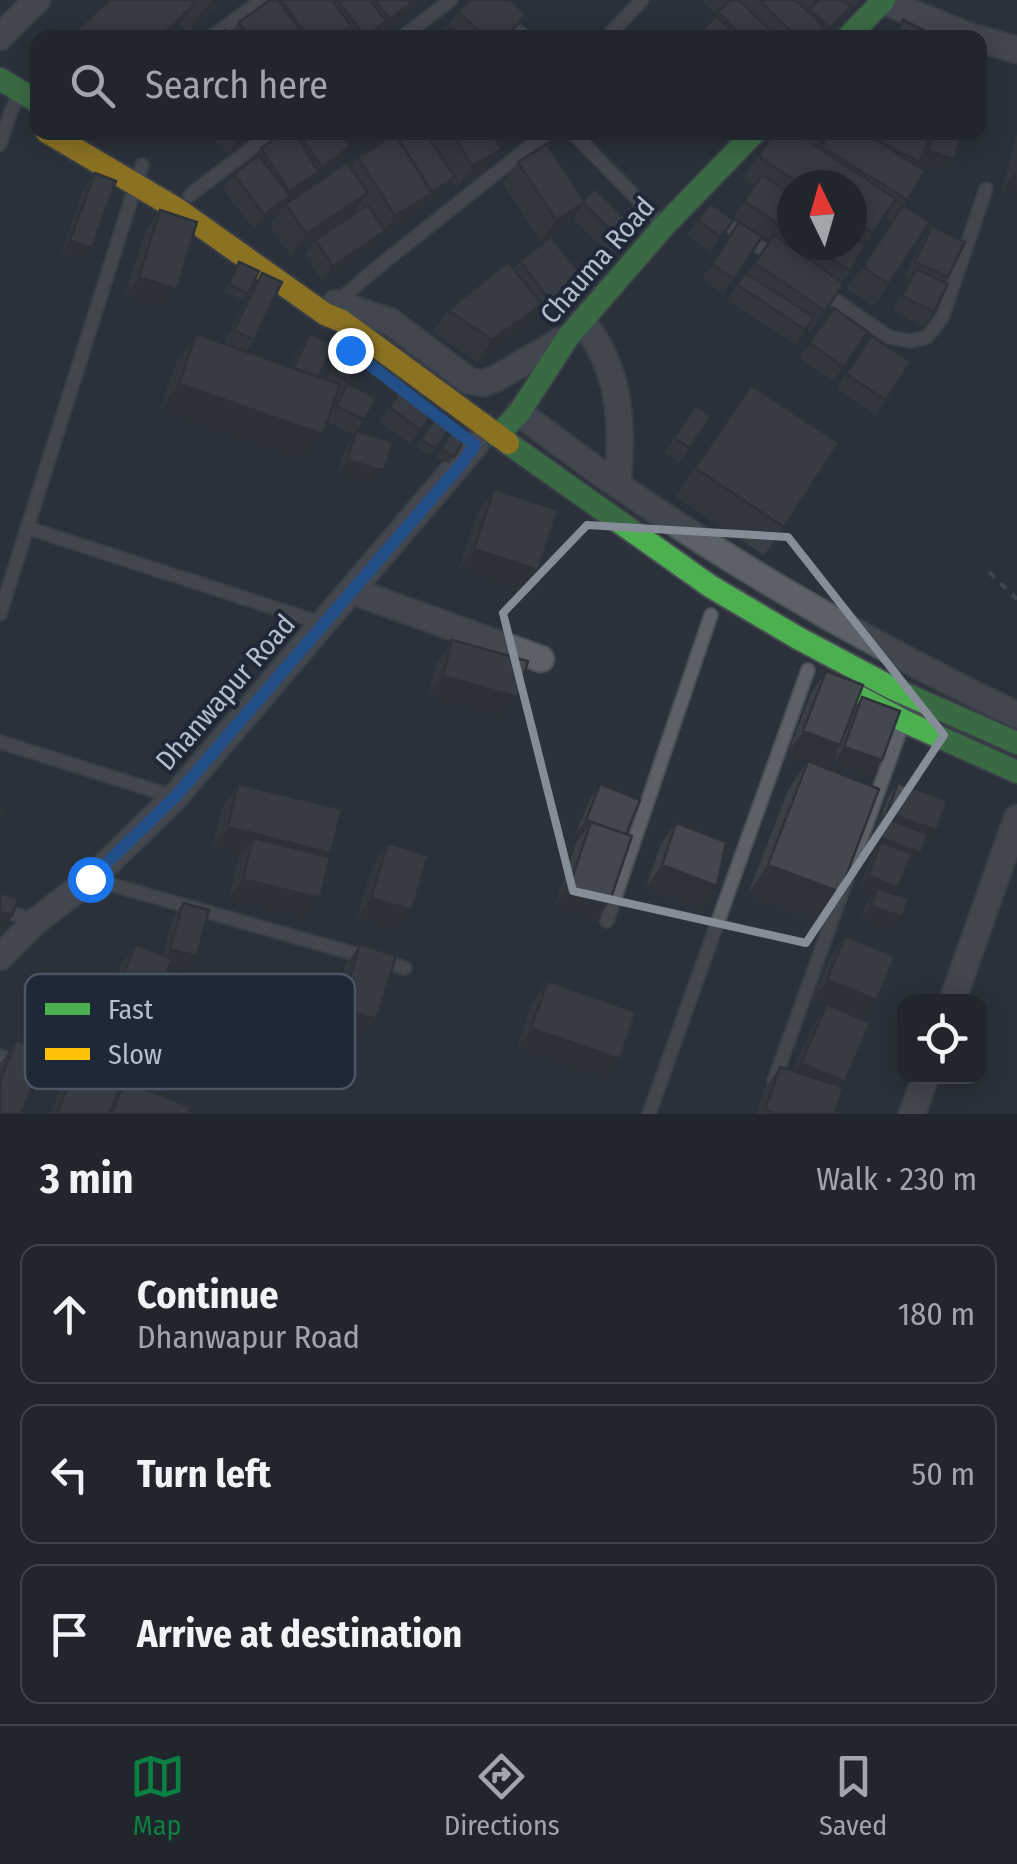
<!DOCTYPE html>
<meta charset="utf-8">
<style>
:root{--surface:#20262c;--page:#282e34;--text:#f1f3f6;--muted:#a2a5a9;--line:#3d4348;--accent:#0b8043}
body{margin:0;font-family:"Fira Sans Condensed",sans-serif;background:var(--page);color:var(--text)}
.controls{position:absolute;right:30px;bottom:30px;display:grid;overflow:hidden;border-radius:20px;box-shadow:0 5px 25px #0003}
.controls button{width:90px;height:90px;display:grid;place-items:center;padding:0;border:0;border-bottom:2px solid var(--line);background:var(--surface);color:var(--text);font:50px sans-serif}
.compass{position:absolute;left:777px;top:170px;width:90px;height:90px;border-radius:50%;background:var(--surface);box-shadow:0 5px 25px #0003;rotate:355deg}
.stop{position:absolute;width:30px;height:30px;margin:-22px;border:8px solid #1a73e8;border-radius:50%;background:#fff}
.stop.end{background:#1a73e8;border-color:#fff;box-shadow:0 2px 10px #0008}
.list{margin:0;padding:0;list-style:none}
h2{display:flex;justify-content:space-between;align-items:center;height:130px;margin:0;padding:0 40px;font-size:42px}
h2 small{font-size:32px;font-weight:400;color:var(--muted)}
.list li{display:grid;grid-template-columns:65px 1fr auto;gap:30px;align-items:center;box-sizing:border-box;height:140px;margin:0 20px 20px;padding:0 20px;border:2px solid var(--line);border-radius:20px}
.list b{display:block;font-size:38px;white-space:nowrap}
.list p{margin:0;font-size:32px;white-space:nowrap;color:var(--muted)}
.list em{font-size:32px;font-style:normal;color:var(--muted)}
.icon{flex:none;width:55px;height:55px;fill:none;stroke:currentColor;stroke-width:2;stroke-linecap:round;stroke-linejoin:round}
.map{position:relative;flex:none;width:1017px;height:1114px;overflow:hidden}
.search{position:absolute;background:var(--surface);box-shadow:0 5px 25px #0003;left:30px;right:30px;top:30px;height:110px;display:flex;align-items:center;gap:25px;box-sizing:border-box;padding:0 35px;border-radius:20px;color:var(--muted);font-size:38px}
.sheet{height:610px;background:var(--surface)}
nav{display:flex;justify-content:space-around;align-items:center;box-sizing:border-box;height:140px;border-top:2px solid var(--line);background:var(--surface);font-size:28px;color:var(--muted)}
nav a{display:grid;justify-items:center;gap:5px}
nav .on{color:var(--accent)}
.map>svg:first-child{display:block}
</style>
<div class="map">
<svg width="1017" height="1114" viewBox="0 0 1017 1114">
<rect width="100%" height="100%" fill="#2b323b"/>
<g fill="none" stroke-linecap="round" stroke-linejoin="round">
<!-- lane casing -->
<g stroke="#4a4e55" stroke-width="16">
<path id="lane" d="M481 0 526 38
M210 38 262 0
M401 38 451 0
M606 38 642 0
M572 132 662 224
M0 144 11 111 20 94
M190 195 273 132
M717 217 778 260
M819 289 889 337 910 341 927 337 942 318 986 189
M336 303 379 266 548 132
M28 528 324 624
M0 614 142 165
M0 742 175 797
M91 879 405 968
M0 909 36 921
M607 921 711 615
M0 1056 78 1082
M774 1081 903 723
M649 1114 808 670"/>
</g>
<!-- street casing -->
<g stroke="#4a4e55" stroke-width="29">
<path id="street" d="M881 0 974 38
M0 37 37 0
M980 39 1017 50
M336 303 391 322 469 381 483 383 495 379 562 340
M583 321C590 333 599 344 604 357 623 397 621 442 618 485
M519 413C552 437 584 462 618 485 744 572 879 649 1017 715
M352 591 541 659
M0 957 36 921 91 879 175 797 475 445
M952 1002 1017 818
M912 1114 926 1076"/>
</g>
<!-- fast casing -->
<g stroke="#4a4e55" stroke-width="26">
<path id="fast" d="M847 38 884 0
M0 79 38 102
M497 436 519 413 568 337 664 226 755 132
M508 443 710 586 798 638 894 689 1017 743
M855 695 904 721 1017 772"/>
</g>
<!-- slow casing -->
<g stroke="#4a4e55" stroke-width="26">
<path id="slow" d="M47 132 177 209 325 314 342 321 508 443"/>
</g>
<!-- path -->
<path stroke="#596066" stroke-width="4" stroke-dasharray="8 8" stroke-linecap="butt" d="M989 572 1017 599"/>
<!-- lane -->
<use href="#lane" stroke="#5c6169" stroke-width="12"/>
<!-- street -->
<use href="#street" stroke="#5c6169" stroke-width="25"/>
<!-- fast -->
<use href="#fast" stroke="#4caf50" stroke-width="22"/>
<!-- slow -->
<use href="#slow" stroke="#ffc107" stroke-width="22"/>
</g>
<!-- wall -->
<path fill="#3a3e45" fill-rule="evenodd" d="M109 0H225L188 33 180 24 169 38H68Z
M270 0H423L420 5 379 38H215L229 36 239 22Z
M701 0H727L715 13Z
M730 0H816L807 10 809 12 819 0H861L826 38H697Z
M458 12 526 14 509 38H431L447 27Z
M210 132H260L227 156Z
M285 132H340V161L313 180 309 187 287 201 280 211 254 230 223 189 234 174 253 159 261 148Z
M400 132H492L486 171 457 188 452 180 444 191 423 206 417 215 381 237 375 246 322 280 305 254 315 240 291 256 270 226 286 204 350 167 358 157Z
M774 132H912L927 140 929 132H963L954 159 943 174 918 165 919 161 916 166 925 171 904 205 889 284 874 306 847 289 892 221 884 216 842 282 844 284 810 332 806 330 796 345 727 300 745 273 747 274 770 241 733 216 755 186 743 178ZM826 133 828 134 819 148 817 147ZM792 185H852V245H792V242L789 246 784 242 792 232Z
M1017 133V197L1001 193Z
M518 162 584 200 622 241 609 254 573 218 570 223 541 242 503 184Z
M95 173 82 263 60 255 84 188Z
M710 203 733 220 710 252 687 235Z
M160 210 161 310 123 299 145 232Z
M739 222 762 237 724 294 702 279Z
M932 226 948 277 945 283 934 312 924 327 892 311 909 279 905 277 921 241Z
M520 261 583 278 572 293 541 317 537 312 527 326 477 362 433 332 448 310 514 269Z
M239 262 248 294 242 301 223 292Z
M262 273 254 340 246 352 290 367 299 349 310 334 318 377 327 380 339 355 349 340 350 382 348 384 365 420 358 431 384 471 374 486 337 475 346 446 354 435 327 422 303 462 159 412 176 363 196 334 224 344 252 287Z
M834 308 868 332 833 382 799 358Z
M871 336 911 362 876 415 836 389Z
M405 386 436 408 410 444 379 422Z
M695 406 711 416 680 463 664 452Z
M731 413 784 527 764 555 675 496Z
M434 419 449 429 430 456 416 447Z
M451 433 464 440 449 464 436 457Z
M494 489 522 592 458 571 478 511Z
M452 640 502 718 427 698 437 662Z
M826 671 854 708 862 697 882 760 872 775 834 762 839 747 825 767 788 753 811 693Z
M808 761 840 892 820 921 748 894 788 790Z
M898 783 937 830 926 845 924 844 921 853 910 868 906 867 894 894 892 932 860 921 867 903 871 896 857 890 873 854 865 851 873 832 878 824 887 798Z
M238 784 331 853 304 920 228 901 238 859 240 856 212 849 223 805Z
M600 784 626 834 610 901 594 922 553 909 576 843 580 837 575 835 590 799Z
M676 823 702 908 646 887 661 844Z
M388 843 396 932 356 920 373 865Z
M183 903 197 956 187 971 169 966 132 1055 117 1077 118 1090 125 1081 188 1114H50L62 1084 77 1062 81 1063 121 966 136 944 163 955 173 918Z
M845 936 863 1020 845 1082 841 1087 835 1114H756L764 1089 780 1067 792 1071 812 1026 825 1007 812 1002 829 958Z
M360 944 377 1019 361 1041 326 1030 345 966Z
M548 981 604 1081 516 1050 532 1003Z
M16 1040 0 1114V1065Z"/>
<!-- shaded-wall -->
<path fill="#2f3238" d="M212 0H225L188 33 208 4Z
M412 0H423L420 5 395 25 377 38 390 19Z
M195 4 175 32 169 38H158Z
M851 7 840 22 824 38 830 28Z
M386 21 375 38H365L366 37Z
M249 132H260L227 156 237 141Z
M350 147 340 161 313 180 309 187 287 201 280 211 254 230 264 215 281 203 289 191 317 173 322 167Z
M501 149 486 171 457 188 472 166Z
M928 150 954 159 943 174 918 165Z
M1016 171 1017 197 1001 193Z
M455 177 444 191 423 206 417 215 381 237 375 246 322 280 333 266 383 232 395 216Z
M368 193 353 214 291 256 306 234Z
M585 202 570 223 541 242 556 220Z
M633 226 622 241 609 254 620 239Z
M70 240 92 248 82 263 60 255Z
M139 277 177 289 161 310 123 299Z
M583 278 572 293 541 317 551 302Z
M542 304 527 326 477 362 492 340Z
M179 384 323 434 303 462 159 412Z
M347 460 384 471 374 486 337 475Z
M474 549 538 570 522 592 458 571Z
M443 676 518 697 502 718 427 698Z
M803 731 840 745 825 767 788 753Z
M844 747 882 760 872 775 834 762Z
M887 813 937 830 926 845 878 829Z
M586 820 591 822 580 837 575 835Z
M228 827 331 853 316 875 253 838 240 856 212 849Z
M876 836 921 853 910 868 876 855 881 842 873 854 865 851Z
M662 865 717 886 702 908 646 887Z
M768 865 840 892 820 921 748 894Z
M868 875 898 888 888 902 877 888 871 896 857 890Z
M243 879 320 898 304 920 228 901Z
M569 887 610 901 594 922 553 909Z
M371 898 412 910 396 932 356 920Z
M871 906 902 917 892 932 860 921Z
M0 912 12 916 2 931H0Z
M170 949 197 956 187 971 160 964Z
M827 980 877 1000 862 1022 812 1002Z
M341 1008 377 1019 361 1041 326 1030Z
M531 1028 620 1059 604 1081 516 1050Z
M96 1041 132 1055 116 1077 81 1063Z
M801 1063 845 1082 829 1104 786 1085Z"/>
<!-- building -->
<path fill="#434850" stroke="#2f3238" stroke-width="2.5" d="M109 0H191L195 4 158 38H68Z
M270 0H278L306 38H250L239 22Z
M281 0H332L351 26 336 38H309Z
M337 0H370L386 21 366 37Z
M375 0H408L411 3 390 19Z
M469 0H510L526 14 505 38H487L458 12Z
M730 0H739L778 38H744L718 12Z
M759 0H796L823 26 812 38H797Z
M819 0H843L851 7 830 28 810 10Z
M716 16 739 38H708L701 31Z
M903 20 926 31 923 38H906L897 34Z
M445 26 463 38H431Z
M225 30 231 38H215Z
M980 68 985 70 980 86Z
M231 132H249L237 141Z
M285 132H294L319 172 289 191 261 148Z
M297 132H340L350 147 322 167Z
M400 132H425L455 177 432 192 396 135Z
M452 132H492L501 149 472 166Z
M774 132H795L896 199 873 233 852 219V185H802L758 156Z
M807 132H826L821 141Z
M830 132H863L925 171 908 200 822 147Z
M863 132H912L929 141 919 162Z
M934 132H963L954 159 928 150Z
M395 134 432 193 395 216 358 157Z
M547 144 585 202 556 220 518 162Z
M259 155 290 196 264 215 234 174Z
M347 162 368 193 306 234 286 204Z
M95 173 116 181 92 248 70 240Z
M762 175 792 195 791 233 744 201Z
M595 188 633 226 620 239 583 203 585 202 584 200Z
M710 203 733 220 721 237 698 220Z
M368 205 385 231 333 266 315 240Z
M903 205 930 222 889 284 863 267Z
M160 210 197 222 177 289 139 277Z
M739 222 762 237 734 279 712 264Z
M932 226 965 242 948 277 915 262Z
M774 235 844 284 825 311 755 263Z
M852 236 866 245 850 271 809 245H852Z
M551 237 583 278 551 302 520 261Z
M239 262 259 271 248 294 229 284Z
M508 262 542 304 492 340 448 310Z
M916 269 948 284 934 312 902 296Z
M262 273 282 282 254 340 234 330Z
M745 273 814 317 806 330 737 285Z
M834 308 868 332 844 367 809 343Z
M196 334 340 384 323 434 179 384Z
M310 334 334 345 318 377 293 368Z
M871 336 911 362 886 400 846 374Z
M349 340 365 348 350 382 334 374Z
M348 384 376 398 365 420 336 406Z
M751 385 839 443 784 527 695 468Z
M405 386 436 408 421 430 389 407Z
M695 406 711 416 690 448 674 438Z
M434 419 449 429 436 449 421 439Z
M356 431 393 442 384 471 347 460Z
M451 433 464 440 454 457 441 449Z
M494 489 558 510 538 570 474 549Z
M452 640 528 661 518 697 443 676Z
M826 671 863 685 840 745 803 731Z
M862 697 900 711 882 760 844 747Z
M808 761 879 789 840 892 768 865Z
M898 783 947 800 937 830 887 813Z
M238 784 342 809 331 853 228 827Z
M600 784 640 800 626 834 586 820Z
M0 807 5 808 0 826Z
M883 817 928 834 921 853 876 836Z
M591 822 632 836 610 901 569 887Z
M676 823 726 842 717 886 662 865Z
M253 838 330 857 320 898 243 879Z
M881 842 912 854 898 888 868 875Z
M388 843 428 855 412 910 371 898Z
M877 888 909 899 902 917 871 906Z
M0 893 18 899 12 916 0 912Z
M183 903 209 910 197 956 170 949Z
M845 936 895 956 877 1000 827 980Z
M136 944 172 959 132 1055 96 1041Z
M360 944 396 956 377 1019 341 1008Z
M548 981 636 1012 620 1059 531 1028Z
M827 1004 870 1023 845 1082 801 1063Z
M16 1040 46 1052 21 1114H0V1081Z
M77 1062 123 1079 109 1114H57Z
M780 1067 843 1087 835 1114H778L765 1110Z
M125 1081 191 1107 188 1114H112Z"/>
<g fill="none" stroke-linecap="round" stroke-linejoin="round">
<!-- route -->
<path stroke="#1a73e8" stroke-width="12" d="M90 879 175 797 462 463 475 445 350 350"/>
</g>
<!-- marked area -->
<path d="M0 0H1017V1114H0ZM587 525 788 537 944 735 806 943 573 891 503 613Z" fill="#2b323b" fill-opacity=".55" fill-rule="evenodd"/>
<path fill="none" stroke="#858d99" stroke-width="8" stroke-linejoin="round" d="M587 525 788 537 944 735 806 943 573 891 503 613Z"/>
<g text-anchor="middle" stroke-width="8" stroke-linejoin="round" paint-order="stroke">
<!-- street labels -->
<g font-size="28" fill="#b6becc" stroke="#1e2837">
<text transform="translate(597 260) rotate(-49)" y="10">Chauma Road</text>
<text transform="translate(225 692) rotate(-49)" y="10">Dhanwapur Road</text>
</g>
</g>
<!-- legend -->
<rect x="25" y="974" width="330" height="115" rx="15" fill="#1e2837" stroke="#4c5564" stroke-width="2.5"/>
<rect x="45" y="1003" width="45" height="12" fill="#4caf50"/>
<rect x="45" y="1048" width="45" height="12" fill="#ffc107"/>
<g font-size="28" fill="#b6becc">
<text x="108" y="1019">Fast</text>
<text x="108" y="1064">Slow</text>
</g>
</svg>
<div class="controls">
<button><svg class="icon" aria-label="locate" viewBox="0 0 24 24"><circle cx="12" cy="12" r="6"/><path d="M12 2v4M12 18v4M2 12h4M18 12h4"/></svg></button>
</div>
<svg class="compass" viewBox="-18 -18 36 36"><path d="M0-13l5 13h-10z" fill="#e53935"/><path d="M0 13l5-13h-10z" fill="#a2a5a9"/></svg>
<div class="stop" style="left:90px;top:879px"></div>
<div class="stop end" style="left:350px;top:350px"></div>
<div class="search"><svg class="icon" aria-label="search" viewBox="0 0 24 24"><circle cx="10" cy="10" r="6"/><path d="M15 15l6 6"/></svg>Search here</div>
</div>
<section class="sheet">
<h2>3 min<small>Walk · 230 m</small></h2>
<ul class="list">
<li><svg class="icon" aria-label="ahead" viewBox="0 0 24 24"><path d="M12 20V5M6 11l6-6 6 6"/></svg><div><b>Continue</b><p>Dhanwapur Road</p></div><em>180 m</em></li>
<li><svg class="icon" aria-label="left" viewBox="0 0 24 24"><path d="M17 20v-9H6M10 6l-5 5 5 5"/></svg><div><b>Turn left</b></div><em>50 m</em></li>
<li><svg class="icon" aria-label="arrive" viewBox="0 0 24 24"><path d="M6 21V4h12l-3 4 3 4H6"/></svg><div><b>Arrive at destination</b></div></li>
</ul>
</section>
<nav>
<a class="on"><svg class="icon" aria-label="map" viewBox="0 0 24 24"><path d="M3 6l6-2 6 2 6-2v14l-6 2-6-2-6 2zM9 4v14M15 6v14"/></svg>Map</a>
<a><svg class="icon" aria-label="directions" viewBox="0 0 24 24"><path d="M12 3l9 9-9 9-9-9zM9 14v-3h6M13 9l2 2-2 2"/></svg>Directions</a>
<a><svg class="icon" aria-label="saved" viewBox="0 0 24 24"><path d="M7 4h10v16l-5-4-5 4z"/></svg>Saved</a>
</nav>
